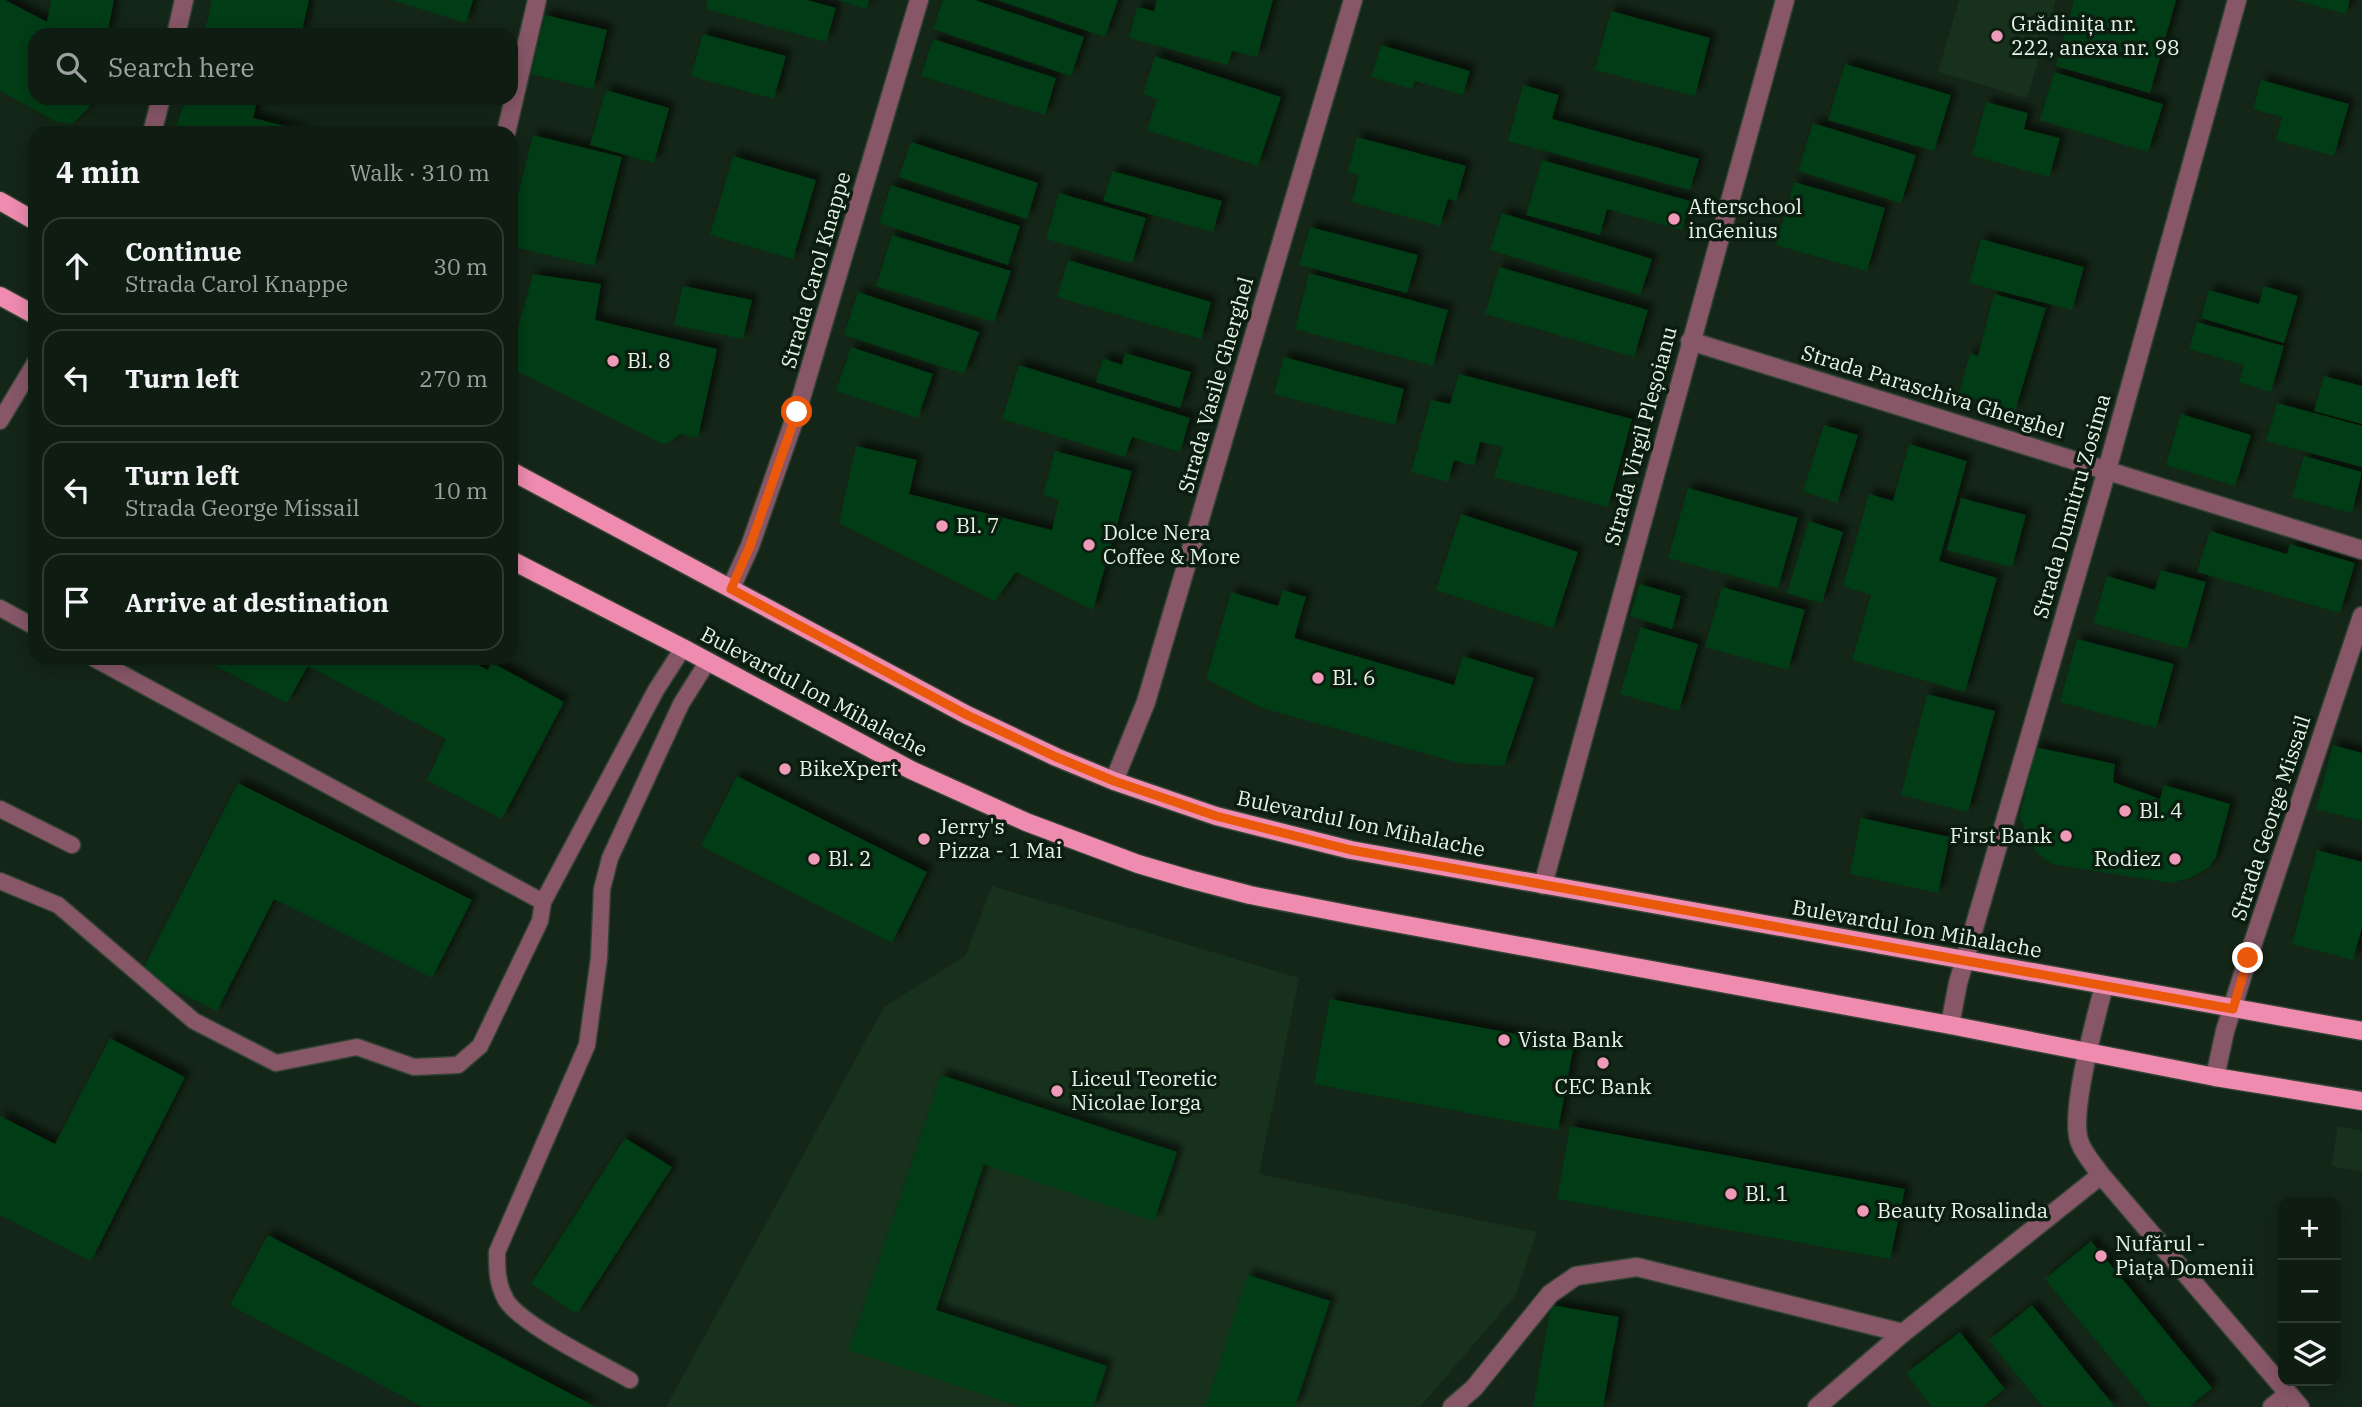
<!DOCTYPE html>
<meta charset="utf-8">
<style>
:root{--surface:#0f1c11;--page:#18251a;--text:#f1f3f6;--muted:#9ba19f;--line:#2f3a31}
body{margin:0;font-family:"IBM Plex Serif",serif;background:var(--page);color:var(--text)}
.controls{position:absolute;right:21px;bottom:21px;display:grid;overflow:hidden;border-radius:14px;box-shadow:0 4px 18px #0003}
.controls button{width:63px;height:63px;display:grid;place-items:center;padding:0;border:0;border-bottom:2px solid var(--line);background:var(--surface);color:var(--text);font:35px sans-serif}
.stop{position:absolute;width:21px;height:21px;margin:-16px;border:5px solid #ea580c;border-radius:50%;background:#fff}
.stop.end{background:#ea580c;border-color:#fff;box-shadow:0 2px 7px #0008}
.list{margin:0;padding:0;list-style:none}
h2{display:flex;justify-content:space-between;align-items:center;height:91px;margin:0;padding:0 28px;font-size:30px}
h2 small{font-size:23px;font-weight:400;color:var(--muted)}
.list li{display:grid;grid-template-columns:46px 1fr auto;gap:21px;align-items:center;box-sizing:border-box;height:98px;margin:0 14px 14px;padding:0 14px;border:2px solid var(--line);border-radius:21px}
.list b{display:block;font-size:26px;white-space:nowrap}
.list p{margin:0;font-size:23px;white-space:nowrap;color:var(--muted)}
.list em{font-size:23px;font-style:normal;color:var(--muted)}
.icon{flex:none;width:38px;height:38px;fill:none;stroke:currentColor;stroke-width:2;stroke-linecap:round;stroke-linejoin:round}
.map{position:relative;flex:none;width:2362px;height:1407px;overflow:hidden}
.search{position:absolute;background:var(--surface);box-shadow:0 4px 18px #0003;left:28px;top:28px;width:490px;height:77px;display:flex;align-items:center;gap:18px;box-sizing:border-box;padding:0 24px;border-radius:21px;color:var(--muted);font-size:26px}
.panel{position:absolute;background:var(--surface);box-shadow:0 4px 18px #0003;left:28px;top:126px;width:490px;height:539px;border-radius:21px}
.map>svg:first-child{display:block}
</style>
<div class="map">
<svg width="2362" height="1407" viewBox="0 0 2362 1407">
<defs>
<filter id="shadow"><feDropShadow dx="6" dy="-6" stdDeviation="3.5" flood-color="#0009"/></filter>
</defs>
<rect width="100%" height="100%" fill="#142617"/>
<!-- built -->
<path fill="#18311d" d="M1959 0H2056L2027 98 1938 72Z
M992 886 1299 978 1259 1174 1537 1232 1516 1295 1420 1407H666L884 1007 965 956Z
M2338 1126 2362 1131V1172L2331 1166Z"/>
<!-- building -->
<path fill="#003c13" filter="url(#shadow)" d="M0 0H5L47 22 51 0H114L107 35H35V98H92L89 108 72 124 57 122 0 91Z
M212 0H309L301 35H204Z
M392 0H473L466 23Z
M708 0H807L836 8 826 42 706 9Z
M838 0H869L866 9Z
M943 0H975L1084 37 1071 76 933 29Z
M997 0H1118L1105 37Z
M1157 0H1273L1257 57 1232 51 1228 65 1129 38 1137 7 1154 11Z
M2074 0H2176L2150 93 2056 66Z
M2295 0H2350L2346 14Z
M1611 11 1710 38 1695 96 1595 70Z
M545 15 607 30 593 89 531 74Z
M703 34 786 56 774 99 691 76Z
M933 39 1056 78 1045 115 921 76Z
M1381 45 1470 71 1463 95 1415 81 1412 89 1371 77Z
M1155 56 1281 97 1258 166 1147 130 1157 99 1143 94Z
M1845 64 1951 95 1934 151 1828 120Z
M2054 72 2163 104 2148 152 2040 120Z
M2261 80 2349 104 2334 156 2276 140 2282 117 2253 109Z
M1523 85 1559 95 1552 119 1699 159 1690 190 1508 141Z
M606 90 669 108 654 163 590 145Z
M186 98H258L253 118 312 133H174Z
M1986 102 2028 113 2024 129 2060 138 2049 177 1972 155Z
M1813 123 1916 155 1901 203 1798 171Z
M533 135 622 157 594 266 511 246V223Z
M1357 137 1466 166 1456 201 1448 199 1440 226 1352 202 1359 175 1348 172Z
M911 142 1038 183 1027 219 899 177Z
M733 156 816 180 793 259 710 235Z
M1542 160 1690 201 1682 230 1607 209 1600 235 1526 215Z
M1112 171 1222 201 1213 232 1103 201Z
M1794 182 1885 208 1867 271 1776 245Z
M891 185 1020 226 1008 265 879 223Z
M1059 193 1146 218 1132 263 1046 239Z
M1502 213 1652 259 1640 295 1490 250Z
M1310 227 1418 255 1407 293 1299 265Z
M892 235 1011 271 994 322 876 286Z
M1981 239 2084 267 2072 310 1969 283Z
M1068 260 1211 302 1201 339 1057 297Z
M1499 267 1648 310 1634 357 1485 314Z
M1309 273 1448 310 1433 366 1295 329Z
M533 274 601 284 595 320 717 349 698 438 680 434 665 445 511 368V353Z
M683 286 752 300 743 339 674 325Z
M2264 286 2298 296 2284 343 2201 318 2209 290 2259 304Z
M858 292 979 332 964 374 844 335Z
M1994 294 2046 308 2015 411 1959 394 1970 353 1978 356Z
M2197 322 2284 346 2271 392 2239 382 2244 365 2189 349Z
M851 347 933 374 918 418 836 391Z
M1125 353 1191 372 1180 408 1096 382 1103 358 1122 365Z
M1284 357 1404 389 1395 425 1274 394Z
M1019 365 1190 418 1180 452 1132 437 1125 457 1002 419Z
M1459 374 1632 419 1608 507 1494 477 1503 447 1480 442 1474 466 1454 460 1448 482 1411 472 1431 400 1450 404Z
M2324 376 2362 386V424L2314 411Z
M2277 403 2362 426V467L2266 441Z
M2181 414 2251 435 2235 486 2166 465Z
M1824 425 1858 435 1837 503 1803 491Z
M1909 444 1967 461 1939 561 1997 578 1965 692 1852 660 1871 595 1843 586 1869 494 1893 501Z
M856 446 917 460 909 494 1052 530 1059 500 1043 495 1055 451 1132 471 1093 610 1016 572 995 601 839 523Z
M2304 456 2362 472 2352 513 2292 497Z
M1688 488 1798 518 1778 588 1668 558Z
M1961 498 2026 515 2012 567 1947 550Z
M1461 514 1578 552 1553 628 1436 590Z
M1809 521 1843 532 1822 603 1787 593Z
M2210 531 2287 554 2290 544 2355 563 2340 613 2197 572Z
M2161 570 2206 582 2187 649 2093 623 2107 576 2155 590Z
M1640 584 1681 596 1672 629 1630 616Z
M1722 587 1805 610 1788 670 1705 647Z
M1283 590 1306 597 1294 638 1454 685 1463 656 1534 678 1504 766 1459 763 1262 708 1206 679 1231 592 1278 606Z
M1640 627 1698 644 1679 711 1620 694Z
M2077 639 2174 664 2156 728 2060 702Z
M215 658H464L488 670 491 662 564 702 502 819 427 780 446 739 308 666 287 703 212 664Z
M1927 694 1995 711 1968 812 1901 795Z
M2333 745 2362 753V821L2316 809Z
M2035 747 2115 764 2113 782 2160 799 2164 785 2230 804 2216 857 2209 867 2190 878 2171 883 2052 864 2038 854 2029 840 2020 817Z
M737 776 927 872 892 943 701 846Z
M238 783 472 900 432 978 274 899 217 1011 141 973Z
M1861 818 1950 837 1938 893 1850 874Z
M2317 850 2362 862V927L2353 960 2292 944Z
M1330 999 1574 1045 1558 1130 1314 1084Z
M110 1038 185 1077 91 1261 0 1215V1116L55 1144Z
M941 1075 1177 1152 1154 1221 984 1164 936 1310 1107 1366 1093 1407H1021L849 1350Z
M1570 1126 1905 1189 1890 1259 1557 1199Z
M625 1138 672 1167 577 1314 531 1284Z
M268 1235 596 1407H423L230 1305Z
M2091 1241 2212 1388 2189 1407H2151L2045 1279Z
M1248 1275 1330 1301 1295 1407H1205Z
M1551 1305 1619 1317 1603 1407H1533Z
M2032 1305 2115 1407H2043L1989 1340Z
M1960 1332 2005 1389 1982 1407H1932L1906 1373Z"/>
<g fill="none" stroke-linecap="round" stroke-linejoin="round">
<!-- lane casing -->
<g stroke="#324334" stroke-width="19">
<path id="lane" d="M0 421 35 363
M0 608 35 627
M0 809 72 845
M0 881 58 905 194 1021 276 1063 357 1047 414 1067 458 1065 480 1046 540 921 543 902 93 658
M543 902 656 690 683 648
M630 1380C602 1364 521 1325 506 1300 497 1284 497 1269 497 1252L587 1045 599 958 602 889 610 858 681 704 708 661"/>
</g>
<!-- street casing -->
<g stroke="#324334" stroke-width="21">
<path id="street" d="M176 35 184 0
M152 133 161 98
M506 133 537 0
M1690 341 2362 550
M731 588 750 546 797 412 919 0
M1114 781 1146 702 1353 0
M1543 885 1785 0
M2104 986C2096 1017 2068 1116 2080 1143 2084 1154 2094 1165 2101 1175L2300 1407
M1950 1025 1958 983 2107 470 2237 0
M2215 1077 2225 1031 2248 958 2362 616
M1452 1407 1474 1388 1550 1294 1576 1276 1637 1267 1903 1333
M1817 1407 1903 1333 2101 1175
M2272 1407 2288 1394"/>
</g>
<!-- primary casing -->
<g stroke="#324334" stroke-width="21">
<path id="primary" d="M0 201 35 221
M0 296 35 315
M511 471 967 715 1056 757 1114 781 1216 816 1351 850 2362 1031
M511 560 683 648 911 770 1026 822 1138 864 1189 879 1250 895 1357 916 1950 1025 2215 1077 2362 1101"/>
</g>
<!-- lane -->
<use href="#lane" stroke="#875768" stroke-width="16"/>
<!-- street -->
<use href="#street" stroke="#875768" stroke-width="18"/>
<!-- primary -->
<use href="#primary" stroke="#ee8baf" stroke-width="18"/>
</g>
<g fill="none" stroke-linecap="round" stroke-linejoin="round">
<!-- route -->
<path stroke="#ea580c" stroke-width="9" d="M797 412 750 546 731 589 967 715 1056 757 1114 781 1216 816 1351 850 2233 1009 2248 958"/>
</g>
<!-- markers -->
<g fill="#ef9ab8" stroke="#0b1d0e" stroke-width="2.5">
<circle cx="1997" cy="36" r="7"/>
<circle cx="1674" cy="219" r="7"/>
<circle cx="613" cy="361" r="7"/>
<circle cx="942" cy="526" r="7"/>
<circle cx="1089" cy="545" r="7"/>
<circle cx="1318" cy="678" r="7"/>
<circle cx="785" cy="769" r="7"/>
<circle cx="2125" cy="811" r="7"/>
<circle cx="2066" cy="836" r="7"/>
<circle cx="924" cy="839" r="7"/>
<circle cx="814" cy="859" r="7"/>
<circle cx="2175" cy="859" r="7"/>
<circle cx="1504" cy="1040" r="7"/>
<circle cx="1603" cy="1063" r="7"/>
<circle cx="1057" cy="1091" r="7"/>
<circle cx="1731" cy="1194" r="7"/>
<circle cx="1863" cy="1211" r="7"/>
<circle cx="2101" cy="1256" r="7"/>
</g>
<g text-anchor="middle" stroke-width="7" stroke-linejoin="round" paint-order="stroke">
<!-- poi labels -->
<g font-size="21" fill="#e7f2e8" stroke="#0b1d0e" text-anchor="start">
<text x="2011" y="31">Grădinița nr.<tspan x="2011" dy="24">222, anexa nr. 98</tspan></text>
<text x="1688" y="214">Afterschool<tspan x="1688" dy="24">inGenius</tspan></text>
<text x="627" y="368">Bl. 8</text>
<text x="956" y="533">Bl. 7</text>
<text x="1103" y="540">Dolce Nera<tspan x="1103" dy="24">Coffee &amp; More</tspan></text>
<text x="1332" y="685">Bl. 6</text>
<text x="799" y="776">BikeXpert</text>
<text x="2139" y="818">Bl. 4</text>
<text x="938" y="834">Jerry's<tspan x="938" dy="24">Pizza - 1 Mai</tspan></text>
<text x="2052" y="843" text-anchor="end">First Bank</text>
<text x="828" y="866">Bl. 2</text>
<text x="2161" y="866" text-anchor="end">Rodiez</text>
<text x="1518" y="1047">Vista Bank</text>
<text x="1071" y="1086">Liceul Teoretic<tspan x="1071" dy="24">Nicolae Iorga</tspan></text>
<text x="1603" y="1094" text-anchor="middle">CEC Bank</text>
<text x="1745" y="1201">Bl. 1</text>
<text x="1877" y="1218">Beauty Rosalinda</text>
<text x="2115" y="1251">Nufărul -<tspan x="2115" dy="24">Piața Domenii</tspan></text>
</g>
<!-- street labels -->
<g font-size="21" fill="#e7f2e8" stroke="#0b1d0e">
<text transform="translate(816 270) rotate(-74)" y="7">Strada Carol Knappe</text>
<text transform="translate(1216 385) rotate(-74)" y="7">Strada Vasile Gherghel</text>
<text transform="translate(1933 392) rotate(17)" y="7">Strada Paraschiva Gherghel</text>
<text transform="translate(1641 436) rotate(-75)" y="7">Strada Virgil Pleșoianu</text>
<text transform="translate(2072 506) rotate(-74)" y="7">Strada Dumitru Zosima</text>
<text transform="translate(814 692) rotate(28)" y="7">Bulevardul Ion Mihalache</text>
<text transform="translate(2271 818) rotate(-72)" y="7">Strada George Missail</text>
<text transform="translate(1361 824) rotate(12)" y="7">Bulevardul Ion Mihalache</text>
<text transform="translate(1917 929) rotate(10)" y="7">Bulevardul Ion Mihalache</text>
</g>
</g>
</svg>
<div class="controls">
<button>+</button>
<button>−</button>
<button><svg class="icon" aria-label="layers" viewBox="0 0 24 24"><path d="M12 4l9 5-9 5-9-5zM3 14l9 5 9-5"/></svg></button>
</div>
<div class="stop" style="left:797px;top:412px"></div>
<div class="stop end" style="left:2248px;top:958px"></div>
<div class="search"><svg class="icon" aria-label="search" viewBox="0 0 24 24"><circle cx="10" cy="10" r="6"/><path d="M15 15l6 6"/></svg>Search here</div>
<section class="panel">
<h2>4 min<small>Walk · 310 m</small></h2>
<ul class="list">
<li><svg class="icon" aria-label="ahead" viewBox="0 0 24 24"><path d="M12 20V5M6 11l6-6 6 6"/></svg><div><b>Continue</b><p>Strada Carol Knappe</p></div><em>30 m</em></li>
<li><svg class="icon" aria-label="left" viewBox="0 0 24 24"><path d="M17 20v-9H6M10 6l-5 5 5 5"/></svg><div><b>Turn left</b></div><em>270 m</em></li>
<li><svg class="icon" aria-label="left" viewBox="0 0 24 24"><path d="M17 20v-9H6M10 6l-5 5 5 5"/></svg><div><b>Turn left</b><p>Strada George Missail</p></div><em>10 m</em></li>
<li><svg class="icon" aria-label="arrive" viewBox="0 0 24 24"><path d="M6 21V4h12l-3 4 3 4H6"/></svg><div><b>Arrive at destination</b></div></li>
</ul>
</section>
</div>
